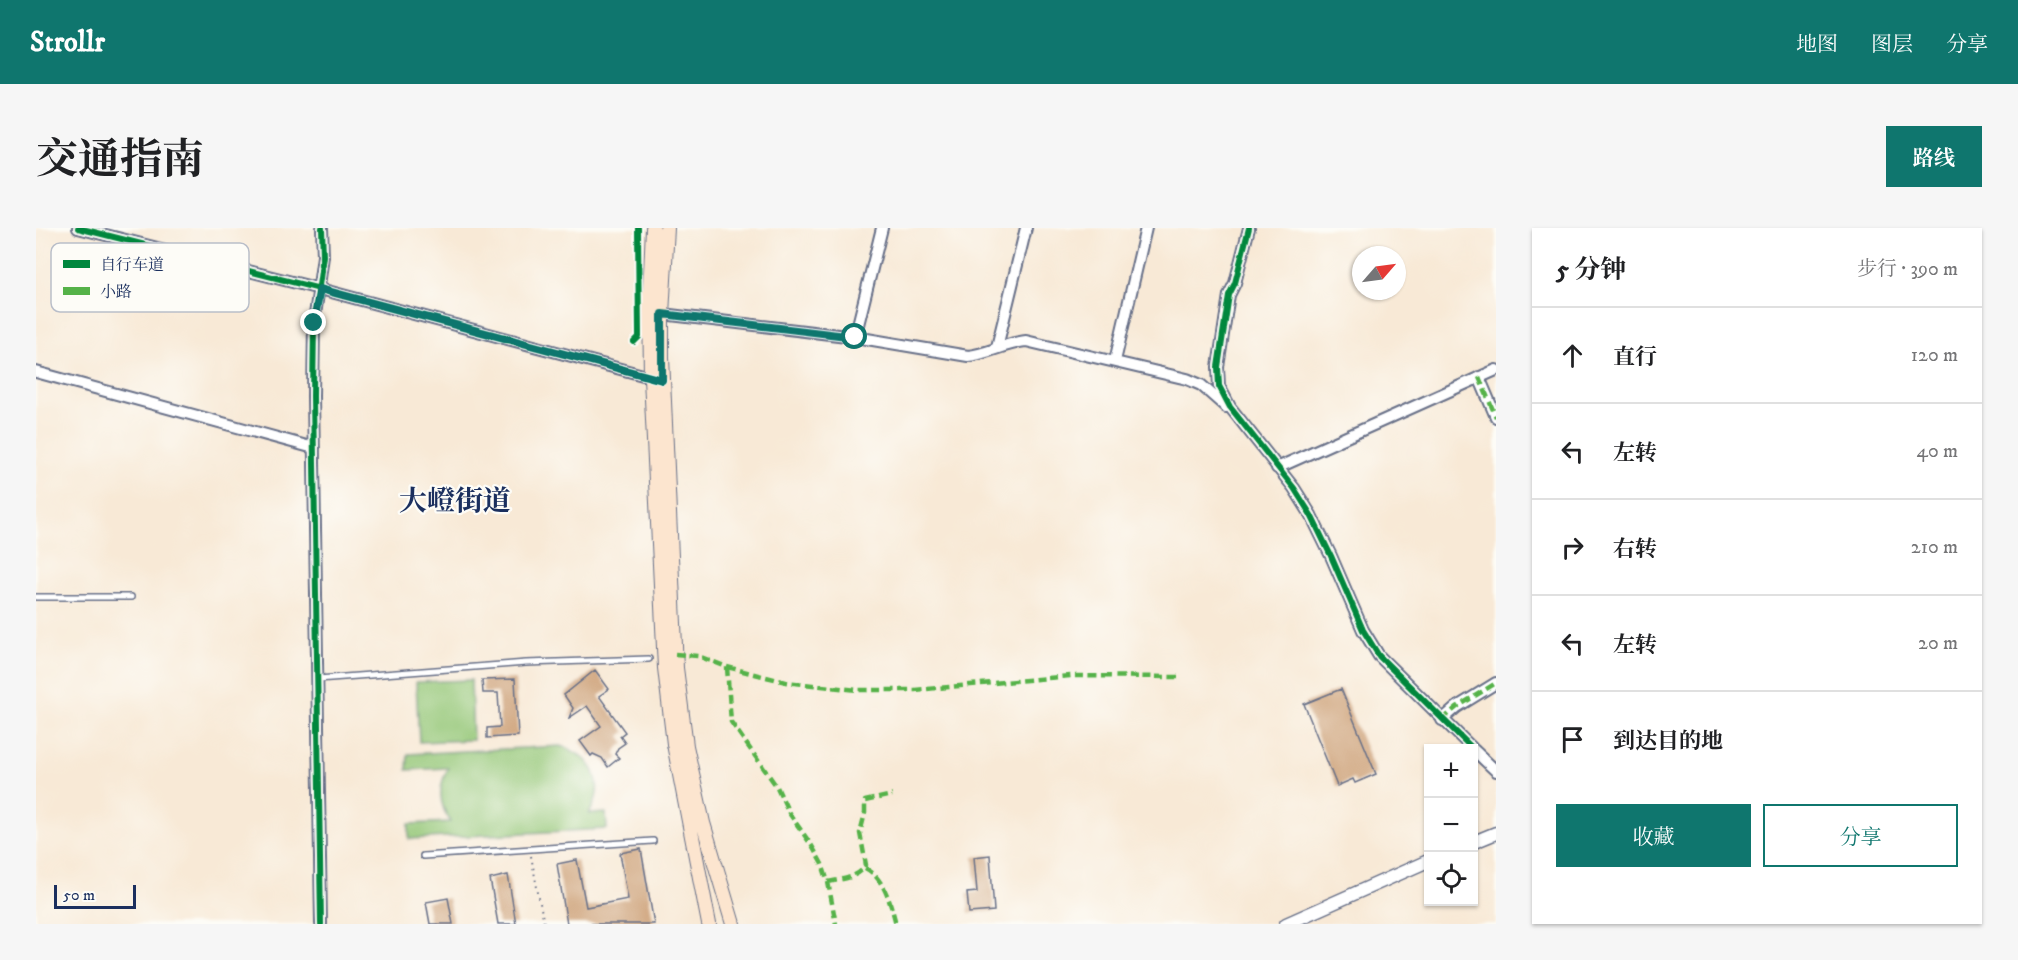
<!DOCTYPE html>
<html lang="zh">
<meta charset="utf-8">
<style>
:root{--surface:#fff;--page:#f6f6f6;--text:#202124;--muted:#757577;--line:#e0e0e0;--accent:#0f766e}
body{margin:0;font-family:"IM FELL DW Pica","Noto Serif SC",serif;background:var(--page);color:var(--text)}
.controls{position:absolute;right:18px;bottom:18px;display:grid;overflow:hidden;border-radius:0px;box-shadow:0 2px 4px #0004}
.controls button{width:54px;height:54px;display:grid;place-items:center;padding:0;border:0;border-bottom:2px solid var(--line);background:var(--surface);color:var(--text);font:30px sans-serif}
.compass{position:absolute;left:1316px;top:18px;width:54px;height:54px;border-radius:50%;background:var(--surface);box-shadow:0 2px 4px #0004;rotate:62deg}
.scale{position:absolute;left:18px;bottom:15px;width:82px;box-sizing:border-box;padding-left:6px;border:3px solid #1b2f5e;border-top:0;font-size:16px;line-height:21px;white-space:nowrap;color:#1b2f5e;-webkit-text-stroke:4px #fdfcf7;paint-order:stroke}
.stop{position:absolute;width:18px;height:18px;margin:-14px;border:4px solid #0f766e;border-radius:50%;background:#fff}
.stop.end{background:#0f766e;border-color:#fff;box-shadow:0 2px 6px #0008}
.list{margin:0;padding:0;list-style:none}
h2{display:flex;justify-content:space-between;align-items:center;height:78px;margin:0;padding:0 24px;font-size:26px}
h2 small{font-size:20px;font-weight:400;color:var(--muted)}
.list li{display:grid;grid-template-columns:39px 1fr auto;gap:18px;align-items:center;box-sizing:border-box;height:96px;padding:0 24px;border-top:2px solid var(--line)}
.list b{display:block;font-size:22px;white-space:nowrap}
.list em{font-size:20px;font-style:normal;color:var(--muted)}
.actions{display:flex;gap:12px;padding:18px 24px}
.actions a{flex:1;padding:14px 0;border:2px solid var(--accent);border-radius:0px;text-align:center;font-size:21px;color:var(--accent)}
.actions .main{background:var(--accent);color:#fff}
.icon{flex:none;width:33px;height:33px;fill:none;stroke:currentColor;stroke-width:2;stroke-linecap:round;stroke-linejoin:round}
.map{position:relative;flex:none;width:1460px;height:696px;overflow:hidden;border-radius:0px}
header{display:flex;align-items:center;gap:36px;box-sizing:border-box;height:84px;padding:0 30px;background:var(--accent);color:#fff}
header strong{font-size:28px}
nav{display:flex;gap:33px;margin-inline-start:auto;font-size:21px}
.intro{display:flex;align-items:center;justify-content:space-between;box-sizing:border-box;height:144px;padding:0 36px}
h1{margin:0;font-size:42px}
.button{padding:15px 27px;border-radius:0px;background:var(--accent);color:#fff;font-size:21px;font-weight:700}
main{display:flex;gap:36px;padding:0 36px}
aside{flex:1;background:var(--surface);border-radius:0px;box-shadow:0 2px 4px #0004}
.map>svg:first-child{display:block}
</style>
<header>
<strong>Strollr</strong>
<nav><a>地图</a><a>图层</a><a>分享</a></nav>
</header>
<div class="intro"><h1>交通指南</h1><a class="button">路线</a></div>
<main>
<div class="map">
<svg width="1460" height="696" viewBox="0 0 1460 696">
<rect width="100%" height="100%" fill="#fdfcf7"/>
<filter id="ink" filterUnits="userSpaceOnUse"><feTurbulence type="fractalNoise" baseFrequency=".0167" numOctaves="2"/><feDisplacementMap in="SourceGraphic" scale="12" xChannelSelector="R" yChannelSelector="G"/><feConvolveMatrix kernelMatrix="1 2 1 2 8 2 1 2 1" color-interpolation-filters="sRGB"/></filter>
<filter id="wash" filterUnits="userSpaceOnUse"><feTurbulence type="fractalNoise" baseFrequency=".008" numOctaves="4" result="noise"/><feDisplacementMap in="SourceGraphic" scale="24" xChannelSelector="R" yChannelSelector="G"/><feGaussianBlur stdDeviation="1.35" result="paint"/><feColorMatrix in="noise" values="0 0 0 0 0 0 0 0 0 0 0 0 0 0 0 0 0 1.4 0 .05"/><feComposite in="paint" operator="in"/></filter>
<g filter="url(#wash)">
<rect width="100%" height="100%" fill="#f8e9d6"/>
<!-- green -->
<path fill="#95c778" stroke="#587b6b" stroke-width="1.5" d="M435 452 437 512 383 514 380 454Z
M525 518C557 529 572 554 553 586L570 585 571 601 373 611V596L415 594C402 576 402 559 412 540L371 542 372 526Z"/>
<g id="blocks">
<!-- building -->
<path fill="#cea279" d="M559 442 573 461 563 468 589 504 584 508 589 515 582 520 579 526 583 530 572 539 566 530 557 526 555 528 544 513 565 498 551 478 533 490 537 480 528 467Z
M479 451 482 508 451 510V500L464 499 462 465H447L446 452Z
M1305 461 1340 546 1319 555 1317 551 1301 558 1268 476Z
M605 621 618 696H531L521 636 541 632 550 679 592 671 584 625Z
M954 627 958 683 933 685 931 665 941 664 938 629Z
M472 647 480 696H462L454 651Z
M412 670 417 696H394L390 674Z"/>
</g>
</g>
<g filter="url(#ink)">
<use href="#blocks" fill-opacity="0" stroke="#687088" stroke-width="1.5"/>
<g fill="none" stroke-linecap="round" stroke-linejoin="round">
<!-- service casing -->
<g stroke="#687088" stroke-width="8">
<path id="service" d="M0 369H95
M282 451 490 435 613 431
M387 628 617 613"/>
</g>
<!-- minor casing -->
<g stroke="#687088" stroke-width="14">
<path id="minor" d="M42 0 284 61 622 151
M1213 0 1199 55 1193 67 1182 139 1183 158 1194 179 1258 260 1275 287 1295 328 1327 402 1343 428 1436 520
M626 86 819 109 846 0
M819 109 932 128C952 126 969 115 990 113L1151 151 1165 157 1190 179
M961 119 990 0
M1079 133 1110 0
M0 144 278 220
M1443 149 1460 189
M1241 240 1460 142
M1406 492 1421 479 1460 455
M1438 522 1460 543
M285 696 277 168 278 95 287 28 286 0"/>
</g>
<!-- tertiary casing -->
<g stroke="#687088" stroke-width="15">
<path id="tertiary" d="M1438 614 1460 605
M1250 696 1392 633"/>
</g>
<!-- secondary casing -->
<g stroke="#687088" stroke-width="16">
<path id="secondary" d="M617 0 614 68 615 150 629 440 638 516 673 696
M631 0 626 86V129L640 440 650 518 667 595 697 696"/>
</g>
<!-- path -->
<path stroke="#687088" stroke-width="2" stroke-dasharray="1.5 4.5" stroke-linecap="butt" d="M495 628 508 696"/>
<!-- service -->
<use href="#service" stroke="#fff" stroke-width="5"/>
<!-- minor -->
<use href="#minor" stroke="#fff" stroke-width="10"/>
<!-- tertiary -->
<use href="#tertiary" stroke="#fff" stroke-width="12"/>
<!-- secondary -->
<use href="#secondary" stroke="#fce5cf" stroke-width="14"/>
<!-- quiet -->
<path stroke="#55b248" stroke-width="4.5" stroke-dasharray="9 4.5" stroke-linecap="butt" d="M1443 149 1460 189
M639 426 662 428 691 439 750 454 821 462H879L1035 448 1142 449
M691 439 695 494 741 559 753 585 776 618 786 636 792 654 800 696
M1406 492 1421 479 1460 455
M829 640C848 649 855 677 860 696
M792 654C806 651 822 650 830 637L824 605 829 585V573L856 567"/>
<!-- cycleway casing -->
<g stroke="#fdfcf7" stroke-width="10">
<path id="cycleway" d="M42 0 284 61 626 152
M1213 0 1199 55 1193 67 1182 139 1183 158 1194 179 1258 260 1275 287 1295 328 1327 402 1343 428 1436 520
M598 114 603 109 602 0
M285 696 277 168 278 95 287 28 286 0"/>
</g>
<!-- cycleway -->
<use href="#cycleway" stroke="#00873e" stroke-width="6"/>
</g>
</g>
<g fill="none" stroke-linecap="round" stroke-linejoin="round" filter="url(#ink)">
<!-- route -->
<path stroke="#0f766e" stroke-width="8" d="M278 95 284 61 626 152V86L819 109"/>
</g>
<g text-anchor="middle" stroke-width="4.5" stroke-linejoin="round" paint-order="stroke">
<!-- district labels -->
<g font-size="28" font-weight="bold" fill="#1b2f5e" stroke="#fdfcf7">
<text x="419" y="282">大嶝街道</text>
</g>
</g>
<!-- legend -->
<rect x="15" y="15" width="198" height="69" rx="9" fill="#fdfcf7" stroke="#b9bec9" stroke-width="1.5"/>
<rect x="27" y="32" width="27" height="8" fill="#00873e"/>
<rect x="27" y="59" width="27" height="8" fill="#55b248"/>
<g font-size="16" fill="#1b2f5e">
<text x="64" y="42">自行车道</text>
<text x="64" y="69">小路</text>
</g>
</svg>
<div class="controls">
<button>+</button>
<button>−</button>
<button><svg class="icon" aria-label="locate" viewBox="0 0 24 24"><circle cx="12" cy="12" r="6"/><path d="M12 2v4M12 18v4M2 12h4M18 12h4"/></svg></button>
</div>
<svg class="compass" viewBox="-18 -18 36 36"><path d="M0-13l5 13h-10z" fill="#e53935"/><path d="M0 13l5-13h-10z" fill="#757577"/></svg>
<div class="scale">50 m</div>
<div class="stop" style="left:819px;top:109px"></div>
<div class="stop end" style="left:278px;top:95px"></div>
</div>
<aside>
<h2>5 分钟<small>步行 · 390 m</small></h2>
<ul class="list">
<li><svg class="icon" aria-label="ahead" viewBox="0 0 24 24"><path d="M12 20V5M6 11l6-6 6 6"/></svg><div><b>直行</b></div><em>120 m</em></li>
<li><svg class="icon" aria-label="left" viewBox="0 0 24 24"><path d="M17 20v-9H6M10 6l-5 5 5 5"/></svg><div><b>左转</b></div><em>40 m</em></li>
<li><svg class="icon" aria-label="right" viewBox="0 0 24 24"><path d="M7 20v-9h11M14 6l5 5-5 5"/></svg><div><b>右转</b></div><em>210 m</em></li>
<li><svg class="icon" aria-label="left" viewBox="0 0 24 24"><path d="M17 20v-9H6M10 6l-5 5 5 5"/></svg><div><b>左转</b></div><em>20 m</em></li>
<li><svg class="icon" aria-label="arrive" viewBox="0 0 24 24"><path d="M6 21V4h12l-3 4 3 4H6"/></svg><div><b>到达目的地</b></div></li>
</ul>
<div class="actions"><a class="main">收藏</a><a>分享</a></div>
</aside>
</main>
